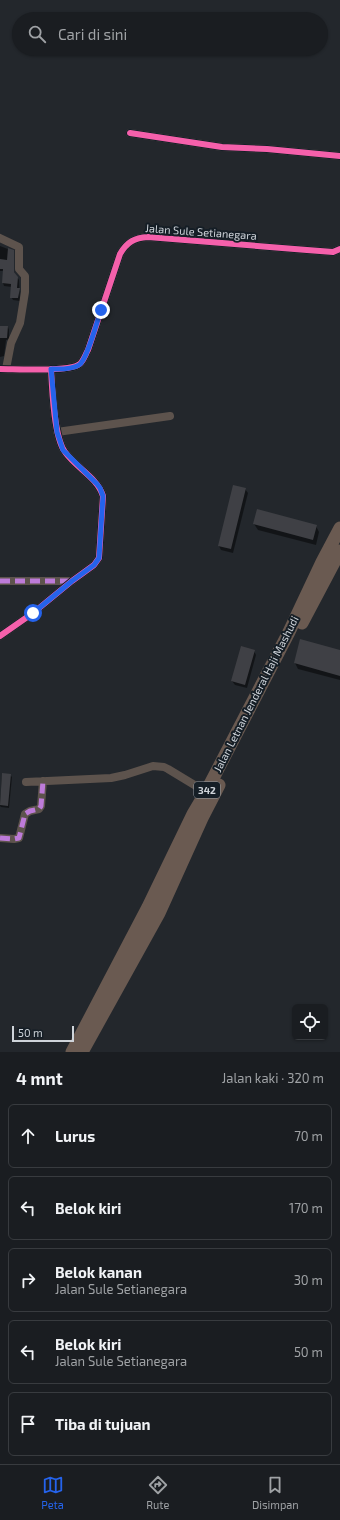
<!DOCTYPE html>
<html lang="id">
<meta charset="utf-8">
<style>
:root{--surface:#1a1d21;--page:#272a2e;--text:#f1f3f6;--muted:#9fa2a5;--line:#383b3f;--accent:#2563eb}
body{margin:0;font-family:"Exo 2",sans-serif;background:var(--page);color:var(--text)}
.controls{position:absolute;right:12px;bottom:12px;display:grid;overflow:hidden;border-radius:6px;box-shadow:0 1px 3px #0004}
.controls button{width:36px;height:36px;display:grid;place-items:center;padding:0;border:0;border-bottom:1px solid var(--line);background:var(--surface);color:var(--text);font:20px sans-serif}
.scale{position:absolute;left:12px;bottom:10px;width:62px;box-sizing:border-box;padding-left:4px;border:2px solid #cfd4da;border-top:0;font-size:11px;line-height:14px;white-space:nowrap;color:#cfd4da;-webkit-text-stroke:3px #151e26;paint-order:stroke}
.stop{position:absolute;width:12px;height:12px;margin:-9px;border:3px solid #2563eb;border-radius:50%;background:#fff}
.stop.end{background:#2563eb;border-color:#fff;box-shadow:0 1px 4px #0008}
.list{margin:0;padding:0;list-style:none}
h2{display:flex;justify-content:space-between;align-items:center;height:52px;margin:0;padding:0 16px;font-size:17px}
h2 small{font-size:13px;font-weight:400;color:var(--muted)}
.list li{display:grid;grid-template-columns:26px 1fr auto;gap:12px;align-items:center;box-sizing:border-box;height:64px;margin:0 8px 8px;padding:0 8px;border:1px solid var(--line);border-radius:6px}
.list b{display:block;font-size:15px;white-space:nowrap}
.list p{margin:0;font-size:13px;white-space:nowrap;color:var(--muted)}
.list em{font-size:13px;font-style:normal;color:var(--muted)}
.icon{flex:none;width:22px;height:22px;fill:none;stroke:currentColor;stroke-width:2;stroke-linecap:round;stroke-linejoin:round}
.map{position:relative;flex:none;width:340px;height:1052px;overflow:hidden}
.search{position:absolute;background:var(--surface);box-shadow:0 1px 3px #0004;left:12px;right:12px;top:12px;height:44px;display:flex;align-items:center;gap:10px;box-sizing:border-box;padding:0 14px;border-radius:22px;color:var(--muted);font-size:15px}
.sheet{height:412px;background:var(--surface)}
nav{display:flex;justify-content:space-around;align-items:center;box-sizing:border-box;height:56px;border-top:1px solid var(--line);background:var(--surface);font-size:11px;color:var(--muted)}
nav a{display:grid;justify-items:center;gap:2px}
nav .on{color:var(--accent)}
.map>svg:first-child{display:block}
</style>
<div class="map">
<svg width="340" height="1052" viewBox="0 0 340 1052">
<rect width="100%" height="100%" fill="#23272c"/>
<!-- shadow -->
<path fill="#0007" d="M0 246 13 251 14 254V272L19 280 20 301 13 300 11 297 12 287 4 286 3 283 4 271H0Z
M0 327H8L9 330V339L6 340 4 356 0 357Z
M245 489 248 493 233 553 221 550 219 546Z
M254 524 316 526 319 532 316 545 258 530Z
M254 651 256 655 247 688 235 685 232 681Z
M340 651V680L298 669 295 663Z
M2 774 10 775 12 777 9 808 1 807 0 806Z"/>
<!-- building -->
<path fill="#3f4045" d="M8 248 14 250V272L18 277 17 288H20L18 298H10L11 284 2 283 3 269H0V259L7 260Z
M0 326H8L7 338H0Z
M233 485 246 488 231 549 218 546Z
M257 509 317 525 313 540 253 524Z
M300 639 340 650V676L294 663Z
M241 646 255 650 245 685 231 681Z
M2 773 11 774 8 806 0 805Z"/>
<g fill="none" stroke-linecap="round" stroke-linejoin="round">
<!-- minor -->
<path stroke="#5d534d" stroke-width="8" d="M130 133 222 147 267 149 340 156
M0 238 19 247V269L25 276V292L20 323 11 343 6 369
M0 369C16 369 66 372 78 365 83 363 85 355 88 350L120 254C127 242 134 238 148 237L307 250 333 252 340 249
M57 432 170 416
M0 581H72
M0 636 33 613 72 581 94 565 99 558 103 496C97 477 76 468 65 452 54 438 52 389 51 369
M26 782 111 778 125 775 153 766 164 767 168 769 206 792
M0 838 14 839 19 838 25 814 30 811 39 809 41 806 43 781"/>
<!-- primary -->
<path stroke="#6a5a51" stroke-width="13" d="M302 623 340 551
M72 1052 148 907 193 814 206 792 289 632 322 562 340 528
M82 1052 159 913 202 818 219 785"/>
<!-- quiet -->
<path stroke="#bd7bd9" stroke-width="5" stroke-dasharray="10 5" stroke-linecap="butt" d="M0 581H72
M0 838 14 839 19 838 25 814 30 811 39 809 41 806 43 781"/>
<!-- cycleway casing -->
<g stroke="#151e26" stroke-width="8">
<path id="cycleway" d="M130 133 222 147 267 149 340 156
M0 369C16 369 66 372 78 365 83 363 85 355 88 350L120 254C127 242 134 238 148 237L307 250 333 252 340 249
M0 636 33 613 72 581 94 565 99 558 103 496C97 477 76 468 65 452 54 438 52 389 51 369"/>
</g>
<!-- cycleway -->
<use href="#cycleway" stroke="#f560ab" stroke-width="6"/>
</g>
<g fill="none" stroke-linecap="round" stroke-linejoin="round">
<!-- route -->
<path stroke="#2563eb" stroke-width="5" d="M33 613 72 581 94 565 99 558 103 496 100 488 97 484 63 450 57 432 51 369C59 369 71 370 79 365 87 360 97 321 101 310"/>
</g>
<g text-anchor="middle" stroke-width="4" stroke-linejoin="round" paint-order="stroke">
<!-- shield labels -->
<rect fill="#151e26" stroke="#979da4" stroke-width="1" x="194" y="782" width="26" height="16" rx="3"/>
<g font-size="10" font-weight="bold" fill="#cfd4da">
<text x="207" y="794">342</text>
</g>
<!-- street labels -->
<g font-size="11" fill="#cfd4da" stroke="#151e26">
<text transform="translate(201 232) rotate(4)" y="4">Jalan Sule Setianegara</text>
<text transform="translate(256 694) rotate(-63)" y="4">Jalan Letnan Jenderal Haji Mashudi</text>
</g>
</g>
</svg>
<div class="controls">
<button><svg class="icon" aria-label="locate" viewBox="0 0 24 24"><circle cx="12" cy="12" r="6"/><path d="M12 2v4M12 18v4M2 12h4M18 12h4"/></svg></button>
</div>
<div class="scale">50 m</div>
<div class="stop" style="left:33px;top:613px"></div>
<div class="stop end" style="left:101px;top:310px"></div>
<div class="search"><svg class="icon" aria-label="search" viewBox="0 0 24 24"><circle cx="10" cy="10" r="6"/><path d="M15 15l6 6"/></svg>Cari di sini</div>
</div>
<section class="sheet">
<h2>4 mnt<small>Jalan kaki · 320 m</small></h2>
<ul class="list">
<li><svg class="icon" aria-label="ahead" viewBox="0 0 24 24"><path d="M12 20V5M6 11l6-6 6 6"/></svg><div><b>Lurus</b></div><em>70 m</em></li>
<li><svg class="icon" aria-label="left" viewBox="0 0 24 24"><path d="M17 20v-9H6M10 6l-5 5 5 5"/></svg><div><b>Belok kiri</b></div><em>170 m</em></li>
<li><svg class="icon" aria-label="right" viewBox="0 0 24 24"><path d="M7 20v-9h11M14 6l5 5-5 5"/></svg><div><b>Belok kanan</b><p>Jalan Sule Setianegara</p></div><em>30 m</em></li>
<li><svg class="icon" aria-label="left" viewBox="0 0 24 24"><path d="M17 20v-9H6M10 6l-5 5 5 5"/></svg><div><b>Belok kiri</b><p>Jalan Sule Setianegara</p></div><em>50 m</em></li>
<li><svg class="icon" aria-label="arrive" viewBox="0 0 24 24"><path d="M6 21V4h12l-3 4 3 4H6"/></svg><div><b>Tiba di tujuan</b></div></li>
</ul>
</section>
<nav>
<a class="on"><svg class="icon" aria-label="map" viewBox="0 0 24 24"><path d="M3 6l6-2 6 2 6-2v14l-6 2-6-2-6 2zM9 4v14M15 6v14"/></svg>Peta</a>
<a><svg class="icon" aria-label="directions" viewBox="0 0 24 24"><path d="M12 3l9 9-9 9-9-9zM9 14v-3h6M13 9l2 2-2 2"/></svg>Rute</a>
<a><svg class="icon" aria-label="saved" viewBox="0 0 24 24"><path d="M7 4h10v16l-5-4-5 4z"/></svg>Disimpan</a>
</nav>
